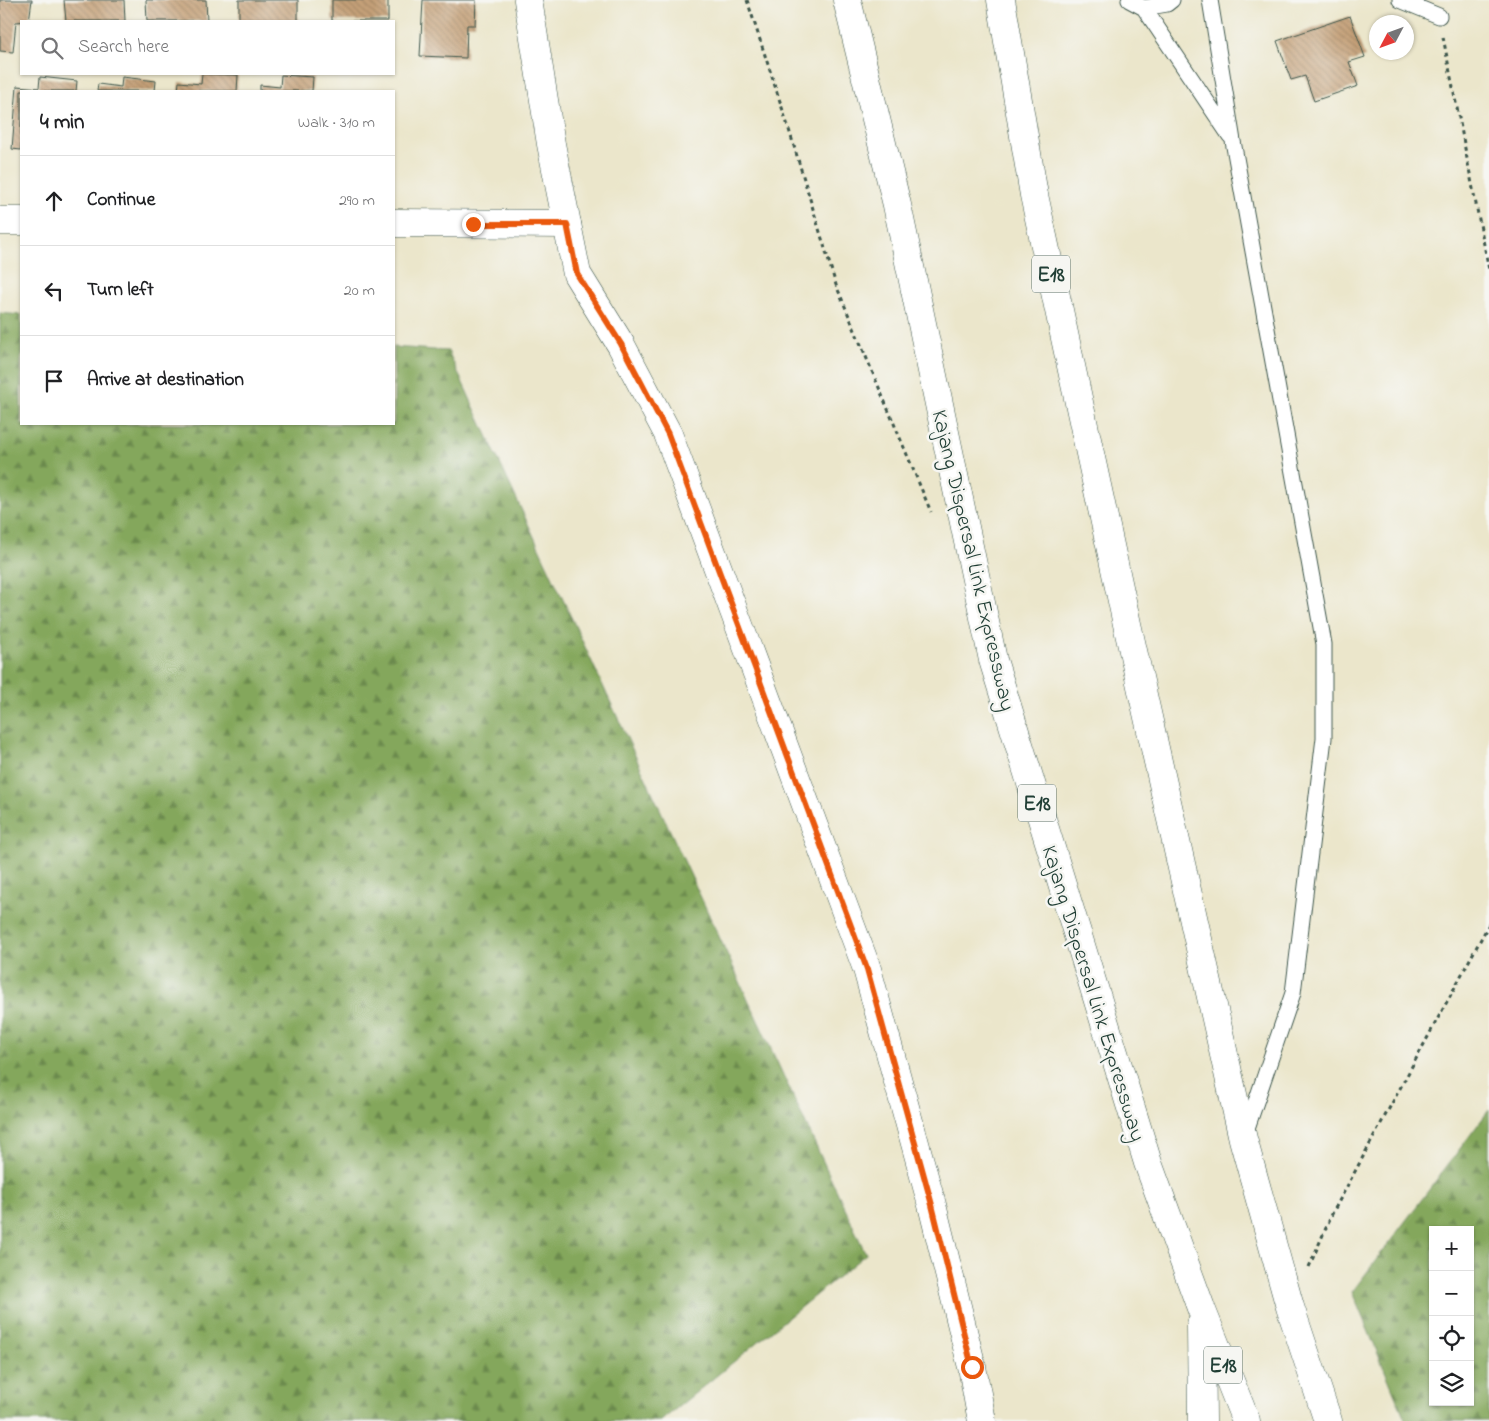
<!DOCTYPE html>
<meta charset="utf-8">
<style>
:root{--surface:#fff;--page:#f2f2f2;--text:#202124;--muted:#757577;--line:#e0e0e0}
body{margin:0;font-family:"Indie Flower",sans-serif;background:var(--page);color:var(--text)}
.controls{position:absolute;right:15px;bottom:15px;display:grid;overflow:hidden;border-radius:0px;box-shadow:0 1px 4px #0004}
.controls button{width:45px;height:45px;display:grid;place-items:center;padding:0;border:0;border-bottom:1px solid var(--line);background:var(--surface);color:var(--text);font:25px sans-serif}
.compass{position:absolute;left:1369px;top:15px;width:45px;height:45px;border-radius:50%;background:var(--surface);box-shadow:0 1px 4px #0004;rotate:229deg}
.stop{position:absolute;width:15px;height:15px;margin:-11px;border:4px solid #ea580c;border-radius:50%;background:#fff}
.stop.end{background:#ea580c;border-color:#fff;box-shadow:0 1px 5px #0008}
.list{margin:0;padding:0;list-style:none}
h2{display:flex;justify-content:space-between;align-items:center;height:65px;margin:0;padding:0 20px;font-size:21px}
h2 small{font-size:16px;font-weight:400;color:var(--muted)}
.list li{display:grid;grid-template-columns:32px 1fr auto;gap:15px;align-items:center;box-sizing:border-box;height:90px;padding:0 20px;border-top:1px solid var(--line)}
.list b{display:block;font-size:19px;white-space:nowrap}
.list em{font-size:16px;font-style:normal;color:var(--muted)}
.icon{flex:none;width:28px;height:28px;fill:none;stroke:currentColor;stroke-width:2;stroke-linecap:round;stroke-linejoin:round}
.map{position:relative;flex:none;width:1489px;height:1421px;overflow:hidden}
.search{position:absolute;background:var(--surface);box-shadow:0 1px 4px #0004;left:20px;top:20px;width:375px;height:55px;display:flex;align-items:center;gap:12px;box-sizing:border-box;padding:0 18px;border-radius:0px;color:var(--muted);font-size:19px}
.panel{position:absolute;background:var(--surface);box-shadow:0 1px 4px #0004;left:20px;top:90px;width:375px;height:335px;border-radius:0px}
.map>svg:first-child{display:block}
</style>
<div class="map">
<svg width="1489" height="1421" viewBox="0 0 1489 1421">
<defs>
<pattern id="forest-firs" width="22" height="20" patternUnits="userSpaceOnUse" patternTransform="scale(1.25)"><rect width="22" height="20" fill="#84a75c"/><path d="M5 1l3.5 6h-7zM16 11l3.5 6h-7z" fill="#6b894d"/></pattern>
<pattern id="building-back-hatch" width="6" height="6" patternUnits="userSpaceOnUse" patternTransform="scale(1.25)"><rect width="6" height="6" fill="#c5a078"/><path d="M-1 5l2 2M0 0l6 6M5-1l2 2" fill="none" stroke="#9f8463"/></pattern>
</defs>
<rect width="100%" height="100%" fill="#f6f6f2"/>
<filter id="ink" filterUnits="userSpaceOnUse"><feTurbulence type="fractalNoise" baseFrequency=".02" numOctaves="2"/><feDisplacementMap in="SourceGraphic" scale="10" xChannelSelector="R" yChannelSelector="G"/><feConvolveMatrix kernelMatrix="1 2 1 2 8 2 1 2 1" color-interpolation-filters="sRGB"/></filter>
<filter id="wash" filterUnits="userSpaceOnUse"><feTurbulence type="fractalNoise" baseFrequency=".0096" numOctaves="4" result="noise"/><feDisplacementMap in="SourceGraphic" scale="20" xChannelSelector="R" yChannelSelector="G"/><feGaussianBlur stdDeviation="1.12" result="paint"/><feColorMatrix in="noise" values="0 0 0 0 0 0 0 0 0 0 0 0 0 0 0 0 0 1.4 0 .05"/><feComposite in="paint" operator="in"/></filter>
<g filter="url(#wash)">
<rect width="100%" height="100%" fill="#ebe6cb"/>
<!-- forest -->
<path fill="url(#forest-firs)" stroke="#527248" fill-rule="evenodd" d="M0 313 21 315V424H394V347L448 351 866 1254 661 1421H0Z
M1489 1110V1421H1406L1352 1292ZM1433 1230H1470V1402H1433Z"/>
<g id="blocks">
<!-- building -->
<path fill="url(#building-back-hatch)" d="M0 0H32L29 21 16 22 13 52 0 51Z
M64 0H124L125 21H66Z
M146 0H206L207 21H147Z
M239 0H298V21H239Z
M332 0H388V21H332Z
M423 0H476L475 25H467L466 58 420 56Z
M1350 16 1365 57 1349 62 1358 86 1314 101 1305 76 1291 80 1277 41Z
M202 74 238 75 237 91H178L179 82 201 84Z
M281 75 313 77 312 91H260V85L280 87Z
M40 77 77 81 76 91H21V150L12 149 17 86 39 88Z
M122 77 156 81 155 91H97L98 84 121 87Z"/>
</g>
</g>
<g filter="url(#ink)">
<use href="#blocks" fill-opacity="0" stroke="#3e564b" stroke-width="1"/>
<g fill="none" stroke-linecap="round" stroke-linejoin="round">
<!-- lane casing -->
<g stroke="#3e564b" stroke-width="17">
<path id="lane" d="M1129 0 1144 8 1230 136
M1210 0 1233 141 1324 644V738L1293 993 1245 1134
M1400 0 1439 16
M1144 8 1167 4 1172 0"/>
</g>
<!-- street casing -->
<g stroke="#3e564b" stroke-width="29">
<path id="street" d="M0 221H21
M394 223 567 224"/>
</g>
<!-- secondary casing -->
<g stroke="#3e564b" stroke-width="29">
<path id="secondary" d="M528 0 551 144 577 274 621 345 668 434 867 969 932 1205 972 1367 982 1421"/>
</g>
<!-- highway casing -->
<g stroke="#3e564b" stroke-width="29">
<path id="highway" d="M847 0 897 205 993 660 1148 1163 1201 1308 1246 1421
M1001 0 1034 195 1127 624 1243 1139 1290 1307 1328 1421
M1201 1325 1202 1421"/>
</g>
<!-- path -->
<path stroke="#3e564b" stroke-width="3" stroke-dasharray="4 4" stroke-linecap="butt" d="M747 0 787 123 836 285 931 512
M1443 37 1489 270
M1309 1267 1332 1214 1489 924"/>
<!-- lane -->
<use href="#lane" stroke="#fff" stroke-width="15"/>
<!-- street -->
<use href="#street" stroke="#fff" stroke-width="28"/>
<!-- secondary -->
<use href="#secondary" stroke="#fff" stroke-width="28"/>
<!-- highway -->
<use href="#highway" stroke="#fff" stroke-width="28"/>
</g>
</g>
<g fill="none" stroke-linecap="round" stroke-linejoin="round" filter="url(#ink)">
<!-- route -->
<path stroke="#ea580c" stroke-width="6" d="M473 224H567L577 274 621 344 668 434 867 969 932 1205 972 1367"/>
</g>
<g text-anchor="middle" stroke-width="5" stroke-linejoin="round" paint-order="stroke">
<!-- shield labels -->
<g fill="#f6f6f2" stroke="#60746d" stroke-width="1">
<rect x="1032" y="255.5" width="38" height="37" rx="4"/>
<rect x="1018" y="784.5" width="38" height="37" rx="4"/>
<rect x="1204" y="1346.5" width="38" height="37" rx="4"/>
</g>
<g font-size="21" font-weight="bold" fill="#1f3d34">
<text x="1051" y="281">E18</text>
<text x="1037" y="810">E18</text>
<text x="1223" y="1372">E18</text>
</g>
<!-- street labels -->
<g font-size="22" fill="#1f3d34" stroke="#f6f6f2">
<text transform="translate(975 560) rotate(77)" y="8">Kajang Dispersal Link Expressway</text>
<text transform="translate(1095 993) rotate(73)" y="8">Kajang Dispersal Link Expressway</text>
</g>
</g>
</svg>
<div class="controls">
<button>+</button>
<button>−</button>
<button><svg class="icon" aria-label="locate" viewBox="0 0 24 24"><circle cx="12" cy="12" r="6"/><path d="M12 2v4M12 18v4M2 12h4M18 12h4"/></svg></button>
<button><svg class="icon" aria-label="layers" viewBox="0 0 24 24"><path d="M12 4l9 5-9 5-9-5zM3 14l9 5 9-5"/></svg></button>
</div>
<svg class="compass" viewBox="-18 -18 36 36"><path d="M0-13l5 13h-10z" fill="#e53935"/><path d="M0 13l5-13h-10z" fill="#757577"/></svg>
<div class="stop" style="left:972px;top:1367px"></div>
<div class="stop end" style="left:473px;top:224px"></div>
<div class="search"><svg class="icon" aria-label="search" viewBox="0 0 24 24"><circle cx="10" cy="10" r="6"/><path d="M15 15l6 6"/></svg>Search here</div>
<section class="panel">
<h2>4 min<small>Walk · 310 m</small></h2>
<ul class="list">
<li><svg class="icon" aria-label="ahead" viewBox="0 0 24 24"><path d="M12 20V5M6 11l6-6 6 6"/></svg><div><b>Continue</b></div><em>290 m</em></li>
<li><svg class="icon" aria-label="left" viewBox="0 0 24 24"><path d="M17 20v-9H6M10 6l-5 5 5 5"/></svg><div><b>Turn left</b></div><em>20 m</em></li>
<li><svg class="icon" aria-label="arrive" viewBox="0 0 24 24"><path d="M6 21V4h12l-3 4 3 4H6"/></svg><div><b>Arrive at destination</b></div></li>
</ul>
</section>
</div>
